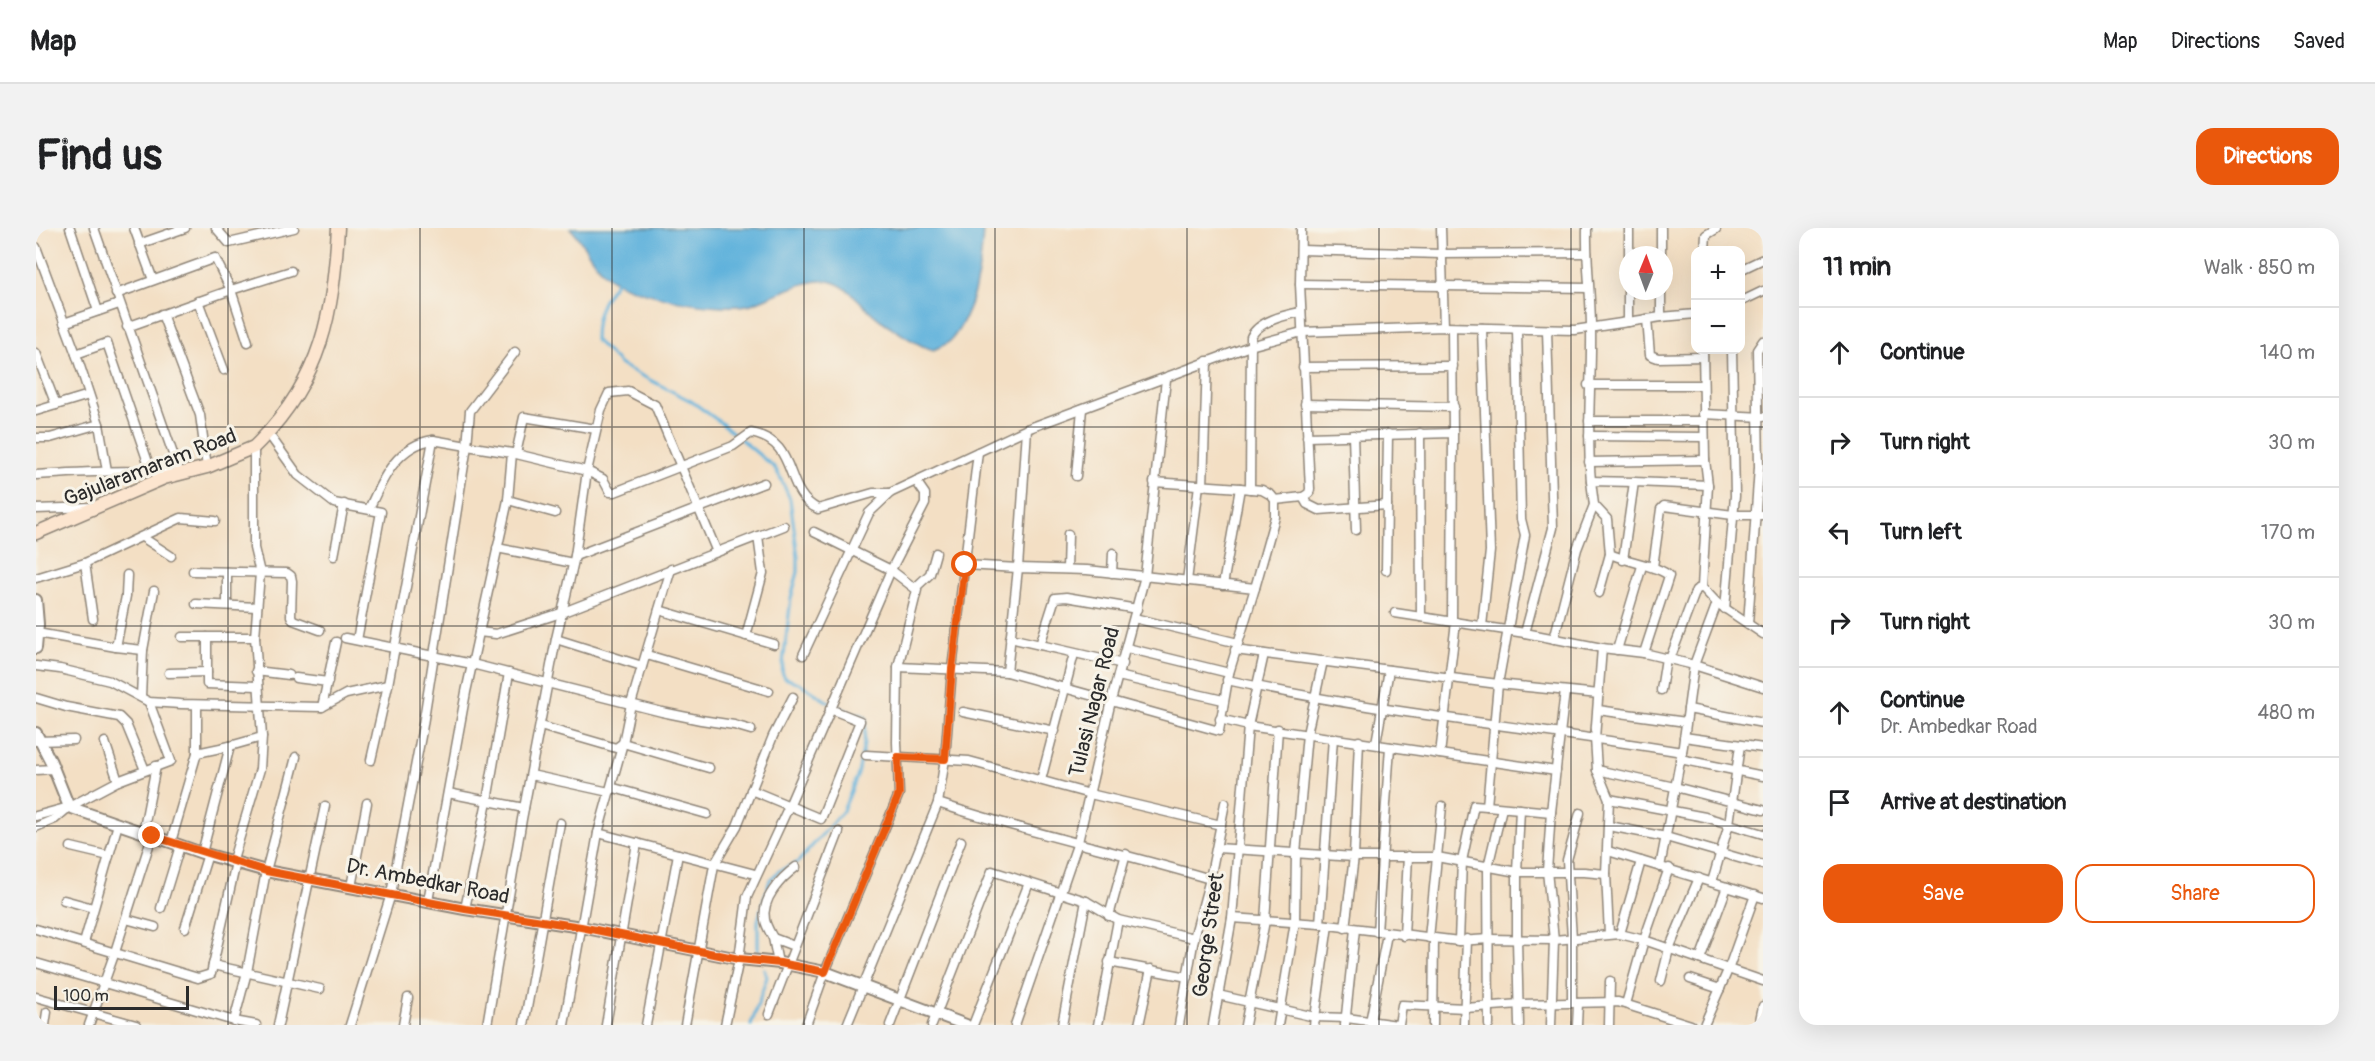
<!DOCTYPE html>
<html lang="en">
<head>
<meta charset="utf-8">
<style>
  body { margin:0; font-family:Pangolin,sans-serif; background:#f2f2f2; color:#202124 }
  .controls { position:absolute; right:18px; top:18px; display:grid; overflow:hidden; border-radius:12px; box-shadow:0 6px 24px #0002 }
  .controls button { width:54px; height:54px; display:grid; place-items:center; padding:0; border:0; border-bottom:2px solid #e0e0e0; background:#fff; color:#202124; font:30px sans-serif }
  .compass { position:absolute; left:1583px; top:18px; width:54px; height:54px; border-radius:50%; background:#fff; box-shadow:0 6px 24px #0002; rotate:1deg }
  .scale { position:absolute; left:18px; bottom:15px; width:135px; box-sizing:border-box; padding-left:6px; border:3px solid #2b2b2b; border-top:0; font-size:16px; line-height:21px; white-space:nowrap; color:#2b2b2b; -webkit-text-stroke:4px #f7f3e8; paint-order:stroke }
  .stop { position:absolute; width:18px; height:18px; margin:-14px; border:4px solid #ea580c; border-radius:50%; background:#fff }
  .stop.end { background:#ea580c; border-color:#fff; box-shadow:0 2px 6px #0008 }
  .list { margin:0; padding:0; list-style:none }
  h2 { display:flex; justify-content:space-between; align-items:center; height:78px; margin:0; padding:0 24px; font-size:26px }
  h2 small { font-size:20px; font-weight:400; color:#757577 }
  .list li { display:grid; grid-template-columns:39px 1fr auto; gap:18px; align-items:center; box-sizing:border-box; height:90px; padding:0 24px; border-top:2px solid #e0e0e0 }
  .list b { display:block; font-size:22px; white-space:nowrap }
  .list p { margin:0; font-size:20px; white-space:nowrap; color:#757577 }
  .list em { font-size:20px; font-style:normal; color:#757577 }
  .actions { display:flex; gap:12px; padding:18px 24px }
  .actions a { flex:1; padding:14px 0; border:2px solid #ea580c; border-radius:18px; text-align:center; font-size:21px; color:#ea580c }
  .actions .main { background:#ea580c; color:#fff }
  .icon { flex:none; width:33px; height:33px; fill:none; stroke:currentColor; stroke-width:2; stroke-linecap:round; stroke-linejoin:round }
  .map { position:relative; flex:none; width:1727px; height:797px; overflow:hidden; border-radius:18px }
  header { display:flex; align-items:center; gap:36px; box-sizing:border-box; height:84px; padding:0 30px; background:#fff; border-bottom:2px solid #e0e0e0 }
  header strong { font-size:28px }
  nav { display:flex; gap:33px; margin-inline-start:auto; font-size:21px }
  .intro { display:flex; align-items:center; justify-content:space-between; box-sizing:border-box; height:144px; padding:0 36px }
  h1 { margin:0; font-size:42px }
  .button { padding:15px 27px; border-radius:18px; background:#ea580c; color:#fff; font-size:21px; font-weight:700 }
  main { display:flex; gap:36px; padding:0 36px }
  aside { flex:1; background:#fff; border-radius:18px; box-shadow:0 6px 24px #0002 }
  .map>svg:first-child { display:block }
  .water { fill:#61b2dc; stroke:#466e84; stroke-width:1.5 }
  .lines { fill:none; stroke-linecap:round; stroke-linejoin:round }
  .stream { stroke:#61b2dc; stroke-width:3 }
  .minor-casing { stroke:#8f8578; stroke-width:11 }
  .tertiary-casing { stroke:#8f8578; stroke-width:14 }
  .secondary-casing { stroke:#8f8578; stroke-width:15 }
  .minor { stroke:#fff; stroke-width:8 }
  .tertiary { stroke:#fff; stroke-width:10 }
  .secondary { stroke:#fce5cf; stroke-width:12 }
  .route { stroke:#ea580c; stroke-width:8 }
  .grid { fill:none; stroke:#2b2b2b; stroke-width:1.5; stroke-opacity:0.55 }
  .labels { text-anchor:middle; stroke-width:6; stroke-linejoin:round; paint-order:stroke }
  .street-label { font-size:21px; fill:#2b2b2b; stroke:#f7f3e8 }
</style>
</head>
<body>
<header>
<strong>Map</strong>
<nav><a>Map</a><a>Directions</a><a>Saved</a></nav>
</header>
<div class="intro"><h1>Find us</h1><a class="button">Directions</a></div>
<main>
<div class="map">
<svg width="1727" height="797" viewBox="0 0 1727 797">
  <rect width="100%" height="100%" fill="#f7f3e8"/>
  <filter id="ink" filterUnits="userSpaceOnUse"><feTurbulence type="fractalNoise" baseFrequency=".0167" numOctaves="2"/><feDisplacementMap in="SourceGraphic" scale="12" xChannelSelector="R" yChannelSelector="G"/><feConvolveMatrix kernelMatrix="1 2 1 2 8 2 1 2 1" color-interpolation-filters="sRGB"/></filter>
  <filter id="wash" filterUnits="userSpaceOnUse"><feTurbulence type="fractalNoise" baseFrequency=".008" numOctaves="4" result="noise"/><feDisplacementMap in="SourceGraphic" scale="24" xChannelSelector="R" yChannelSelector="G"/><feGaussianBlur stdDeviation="1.35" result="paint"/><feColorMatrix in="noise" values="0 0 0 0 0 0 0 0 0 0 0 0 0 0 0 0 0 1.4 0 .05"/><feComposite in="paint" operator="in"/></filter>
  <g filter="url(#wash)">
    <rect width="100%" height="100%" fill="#f3dfc4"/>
    <!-- water -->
    <path class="water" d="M 534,0 L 947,0 C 946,34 938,87 914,113 C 910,117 903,119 897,122 C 878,116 863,104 846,93 C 828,82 815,57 792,53 C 772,50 737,68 718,75 C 691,86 591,67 570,47 C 555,34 548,14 534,0 Z"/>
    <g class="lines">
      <!-- stream -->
      <g class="stream">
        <path d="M 580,54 C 565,73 559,88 559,112 L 585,137 L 655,173 L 684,194 L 739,240 L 744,249 L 754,271 L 762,329 L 762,344 L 755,370 L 746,444 L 749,450 L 765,456 L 789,472 L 815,485 L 824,486 L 830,490 L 828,516 L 822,546 L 807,583 L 762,634 L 743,643 L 734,652 L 727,675"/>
        <path d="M 722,726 L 722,693 L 725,681"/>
        <path d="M 715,797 L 731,749 L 728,741"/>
      </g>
    </g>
  </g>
  <g filter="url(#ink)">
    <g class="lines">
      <defs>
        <g id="minor">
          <path d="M 34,0 L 62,83"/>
          <path d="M 98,0 L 117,52"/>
          <path d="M 180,0 L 193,15 L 258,0"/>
          <path d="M 1405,0 L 1408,99"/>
          <path d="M 1551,0 C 1550,34 1555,67 1555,101 C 1556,152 1550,202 1555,253"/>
          <path d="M 1625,0 L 1625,27"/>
          <path d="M 103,16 L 149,0"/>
          <path d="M 0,19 L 40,126 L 63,196 L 71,243"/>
          <path d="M 1265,22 L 1405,26 L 1551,25"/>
          <path d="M 1669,22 L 1670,7 L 1680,1"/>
          <path d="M 1593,27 L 1593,0"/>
          <path d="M 1704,42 L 1727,31"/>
          <path d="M 1264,56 L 1552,60"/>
          <path d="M 1625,63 L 1625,89"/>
          <path d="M 80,66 L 179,30 L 195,62 L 212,114"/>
          <path d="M 162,73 L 188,142"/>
          <path d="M 1704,74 L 1727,63"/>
          <path d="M 126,86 L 164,187 L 171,239"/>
          <path d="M 1611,91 L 1614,127 L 1622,130 L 1667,129"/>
          <path d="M 1592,94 L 1592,63"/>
          <path d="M 28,95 L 83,76"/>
          <path d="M 91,99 L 195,62 L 255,43"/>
          <path d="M 1416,100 L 1417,205"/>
          <path d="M 1446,100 L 1454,323 L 1446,398"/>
          <path d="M 479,124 L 434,183 L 431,218 L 476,225 L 551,243 L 565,182 L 573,165 L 592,163 L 619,177 L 681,324"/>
          <path d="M 0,125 L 20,177"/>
          <path d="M 40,126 L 71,115 L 115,243"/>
          <path d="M 1267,139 L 1417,138"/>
          <path d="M 1552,157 L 1666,157"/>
          <path d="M 1269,176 L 1418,179"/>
          <path d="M 0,183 L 53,167"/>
          <path d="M 1667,186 L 1727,189"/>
          <path d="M 1553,193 L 1668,193"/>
          <path d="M 232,205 L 262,247 L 298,275 L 345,284 L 321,412"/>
          <path d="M 1384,205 L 1385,389"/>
          <path d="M 1317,207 L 1320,302"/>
          <path d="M 1553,208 L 1668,209"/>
          <path d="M 1271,209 L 1417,205 L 1416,393"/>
          <path d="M 0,210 L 14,210 L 63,196"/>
          <path d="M 476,225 L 472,272 L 519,285"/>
          <path d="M 480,226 L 488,189 L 560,201"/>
          <path d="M 1553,234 L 1669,232"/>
          <path d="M 0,247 C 48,244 96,241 144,246 L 58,0"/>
          <path d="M 1040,248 L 1046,181"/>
          <path d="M 1118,254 L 1204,260 L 1226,262 L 1235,267 L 1239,272 L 1239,289 L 1219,360"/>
          <path d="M 1167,258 L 1171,133"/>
          <path d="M 1214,261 L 1215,109 C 1222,93 1249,87 1265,84"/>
          <path d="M 1267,269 L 1271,276 L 1283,282 L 1351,277"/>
          <path d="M 1239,272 L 1267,269 L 1273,265 L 1274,261 L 1264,56 L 1265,0"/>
          <path d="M 1558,277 L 1555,253 L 1598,254"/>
          <path d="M 0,281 L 56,279"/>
          <path d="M 333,281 C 346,252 361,217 397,212"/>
          <path d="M 106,309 L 135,328"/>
          <path d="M 461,320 L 537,335"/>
          <path d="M 298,328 L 308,276"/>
          <path d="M 539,328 L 728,255"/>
          <path d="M 1587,332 L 1598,254 L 1672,257"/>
          <path d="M 49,335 L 57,391"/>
          <path d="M 929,337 L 982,340 L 991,201"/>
          <path d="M 1617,339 L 1625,281 L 1628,278 L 1697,287 L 1727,287"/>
          <path d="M 1031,341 L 1032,306"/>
          <path d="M 1350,342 L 1352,206"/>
          <path d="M 157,343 L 251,345 L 255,348 L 256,353 L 255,388 L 257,392 L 284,402"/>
          <path d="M 191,344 L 191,377"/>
          <path d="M 1076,345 L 1077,325"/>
          <path d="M 0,350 L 49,335 L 145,290 L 179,293"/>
          <path d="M 1151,353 L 1163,257"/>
          <path d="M 1187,357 L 1204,260"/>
          <path d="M 1666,359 L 1681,375 L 1727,406"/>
          <path d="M 879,360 L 894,346 L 900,325"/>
          <path d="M 1563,365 L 1574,326"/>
          <path d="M 160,376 L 221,379"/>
          <path d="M 1689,381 L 1699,268 L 1696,122"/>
          <path d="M 623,382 L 738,416"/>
          <path d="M 1359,385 L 1489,405 L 1566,420 L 1608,425 L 1658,437 L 1727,459"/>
          <path d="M 1098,390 L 1202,415"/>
          <path d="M 1712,396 L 1723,239 L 1721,122 L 1727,113"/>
          <path d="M 443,404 L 460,406 L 525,385 L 748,298"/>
          <path d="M 1,405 L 80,419 L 107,422"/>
          <path d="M 1489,405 L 1517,300 L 1511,102"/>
          <path d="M 710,408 L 727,345 L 722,308"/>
          <path d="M 146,409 L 219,409"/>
          <path d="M 171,409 L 171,456 L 221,458"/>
          <path d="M 309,410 L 436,436 L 626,484 L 665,492 L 698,497 L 715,502"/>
          <path d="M 974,410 L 1087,436"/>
          <path d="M 520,411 L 606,438"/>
          <path d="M 1518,411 L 1541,321 L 1558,277 L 1571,291 L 1574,326 C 1589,333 1626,339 1633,348 L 1608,425"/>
          <path d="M 1004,417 L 1019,370 L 1030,369 L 1101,381"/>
          <path d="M 80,419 L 90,368 L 91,347"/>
          <path d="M 1566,420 L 1559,510 L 1561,542 L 1573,571 L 1570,646 L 1573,706"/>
          <path d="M 1199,422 L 1462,456 L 1563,466"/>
          <path d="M 1581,422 L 1606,338"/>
          <path d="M 611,427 L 733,463"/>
          <path d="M 767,427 L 833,285 L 854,265 L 991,201 L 1214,118 L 1266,104 L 1408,99 L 1539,102 L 1625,89 L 1660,86"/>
          <path d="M 1634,431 L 1660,362 L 1666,359 L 1672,257 L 1669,232 L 1667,122"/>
          <path d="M 0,438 L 24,441 L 74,453 L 113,474 L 145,476 L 286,479 L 310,466 L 352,457"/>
          <path d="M 862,439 L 971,444 L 1183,503 L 1193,445 L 1091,420"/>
          <path d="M 220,443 L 253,447"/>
          <path d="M 971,444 L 982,340 L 1051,342 L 1219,360 L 1193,445"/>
          <path d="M 133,445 L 171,444"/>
          <path d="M 1082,448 L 1187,472"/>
          <path d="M 260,450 L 292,454"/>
          <path d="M 1191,452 C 1341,485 1495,499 1646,524"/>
          <path d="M 1625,462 L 1630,430"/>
          <path d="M 105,469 L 107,422 L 118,363"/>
          <path d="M 0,470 L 30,479 L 83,489 L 90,496 L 109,542"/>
          <path d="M 286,479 L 300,414"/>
          <path d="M 1652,481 L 1727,495"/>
          <path d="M 1562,482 L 1650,494"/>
          <path d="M 927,484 L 1019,503"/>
          <path d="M 1184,491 L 1212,498 L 1520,543"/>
          <path d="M 504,498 L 580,520 L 587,515 L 673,540"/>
          <path d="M 1648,509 L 1727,520"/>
          <path d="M 0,513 L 38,512"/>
          <path d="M 69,514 L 82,553"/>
          <path d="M 1340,515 L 1353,442"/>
          <path d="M 161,525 L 194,518 L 226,509"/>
          <path d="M 1404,526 L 1420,394"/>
          <path d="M 830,527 L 933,533 L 1054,566 L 1185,597"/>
          <path d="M 1644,531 L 1727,548"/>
          <path d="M 0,542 L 17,541"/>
          <path d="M 1561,542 L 1643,560 L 1727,582"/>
          <path d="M 495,547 L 573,564 L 578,560 L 671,586"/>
          <path d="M 1005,552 L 1038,426"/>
          <path d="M 715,562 L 785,591 L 824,493 L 794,481"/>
          <path d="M 412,565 L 488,580"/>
          <path d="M 1573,571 L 1669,589 L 1727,606"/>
          <path d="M 902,575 C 991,605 1084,624 1174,651"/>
          <path d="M 1451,578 L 1515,584"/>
          <path d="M 0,588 L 33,579"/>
          <path d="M 1573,598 L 1630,609 L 1727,637"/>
          <path d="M 0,599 L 19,591 L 33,579 L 82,553 L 135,533 L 113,474"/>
          <path d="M 107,605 L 120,538"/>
          <path d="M 562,605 L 719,646"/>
          <path d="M 135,614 L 161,525 L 161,477"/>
          <path d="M 35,619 L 73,628"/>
          <path d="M 1181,620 L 1318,629 L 1401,629 L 1481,644 L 1548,644 L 1570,646"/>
          <path d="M 1572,623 L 1727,670"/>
          <path d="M 166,625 L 194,518"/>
          <path d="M 197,632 L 224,541 L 226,509 L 219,409 L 224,345 L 218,320 L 218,219"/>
          <path d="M 1624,639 L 1647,518 L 1658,437 L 1681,375"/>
          <path d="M 1676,654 L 1693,596 L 1704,517"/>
          <path d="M 315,659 L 331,575"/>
          <path d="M 28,672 L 57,680"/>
          <path d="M 392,673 L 430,464 L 472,272"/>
          <path d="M 125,680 L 144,618"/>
          <path d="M 429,681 L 451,573 L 473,445"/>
          <path d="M 1073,688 L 1090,626"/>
          <path d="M 1196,690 L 1284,696 L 1423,713 L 1453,711 L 1518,712 L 1584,706 L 1608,712 L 1727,753"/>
          <path d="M 90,691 L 119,699"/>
          <path d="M 1284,696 L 1297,510"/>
          <path d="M 149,700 L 172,626"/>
          <path d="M 1309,700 L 1318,629 L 1323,513"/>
          <path d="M 0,701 L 162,750 L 175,746 L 200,634"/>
          <path d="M 1341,704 L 1354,519"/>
          <path d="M 1584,706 L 1605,633"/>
          <path d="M 1368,708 L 1372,628"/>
          <path d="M 737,710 C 734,704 730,698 729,692 C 725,671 745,650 760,639"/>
          <path d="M 1393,710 L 1406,578"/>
          <path d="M 1423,713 L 1426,633 L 1438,577 L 1451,578 L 1462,456 L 1489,307 L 1485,291 L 1481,101"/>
          <path d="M 48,715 L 82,596"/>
          <path d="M 1664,731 L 1691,659"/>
          <path d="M 1073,734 L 1152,749"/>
          <path d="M 0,735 L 198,793 L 211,744 L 230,643 L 260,529"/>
          <path d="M 742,735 L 737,710 L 758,718"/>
          <path d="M 177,737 L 284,761"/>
          <path d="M 1654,751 L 1684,761"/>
          <path d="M 1625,753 L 1633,721 L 1663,650"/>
          <path d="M 1182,767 L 1279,789 L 1311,790 L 1361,797"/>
          <path d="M 0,769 L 100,797"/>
          <path d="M 1536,775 L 1536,710 L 1531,632 L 1544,585"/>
          <path d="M 1590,776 L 1608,712 L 1633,640"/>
          <path d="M 733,786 L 803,604"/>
          <path d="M 198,793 L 220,797"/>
          <path d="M 1334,794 L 1351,706"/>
          <path d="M 9,797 L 11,784"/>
          <path d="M 53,797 L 79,724 L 116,608"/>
          <path d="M 242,797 L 289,578"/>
          <path d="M 314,797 L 355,666 L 386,503 L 431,218 L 397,212 L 352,457 L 335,532"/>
          <path d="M 367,797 L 372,770"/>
          <path d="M 451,797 L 486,591 L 520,411 L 539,328 L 551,243 L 567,251 L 574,264 L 579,264 L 697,218 L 715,205 C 764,214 746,264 782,281 L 837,265 L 854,265"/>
          <path d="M 488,797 L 524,595"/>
          <path d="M 528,797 L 562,605 L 587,515 L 595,476 L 635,341"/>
          <path d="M 570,797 L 601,615"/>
          <path d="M 610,797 L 642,626"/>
          <path d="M 649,797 L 678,637 L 701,598 L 737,508 L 757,469"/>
          <path d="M 689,797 L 703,731 L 711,669 L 753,578 L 855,342 L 778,304"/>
          <path d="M 770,797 L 789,744 L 863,566 L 861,514 L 862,439 L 881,362 L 855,342 L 889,276 L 889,266 L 880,253"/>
          <path d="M 811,797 L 902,575 L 909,531 L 916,441 L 942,224"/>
          <path d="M 854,797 L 925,613"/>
          <path d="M 896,797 L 956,643 L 1050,673 L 1082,692"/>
          <path d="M 937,797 L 993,655"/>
          <path d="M 979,797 L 1042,614 L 1075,473 L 1109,348 L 1130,151"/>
          <path d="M 1026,797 L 1050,673"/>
          <path d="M 1062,797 L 1082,692 L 1158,710"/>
          <path d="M 1103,797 L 1115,741"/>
          <path d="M 1143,797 L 1158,710 L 1174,651 L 1189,575"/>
          <path d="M 1177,797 L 1196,690 L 1212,498 L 1228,426"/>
          <path d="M 1209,797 L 1229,693 L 1242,501"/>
          <path d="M 1242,797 L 1259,694 L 1260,625 L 1271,506 L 1287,433"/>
          <path d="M 1278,797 L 1292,697"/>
          <path d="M 1309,797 L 1319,701"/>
          <path d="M 1363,797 L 1366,777 L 1429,780 L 1484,776 L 1582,774 L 1655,797"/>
          <path d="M 1397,797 L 1398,711"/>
          <path d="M 1428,797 L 1431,711"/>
          <path d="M 1453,797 L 1452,639 L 1466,580"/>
          <path d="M 1483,797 L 1481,711 L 1481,644 L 1484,581"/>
          <path d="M 1515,797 L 1518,712 L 1511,643 L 1515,584 L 1529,463"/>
          <path d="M 1541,797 L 1542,775"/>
          <path d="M 1573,797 L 1574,753"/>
          <path d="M 1668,797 L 1692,742 L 1719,667"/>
          <path d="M 1723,797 L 1727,778"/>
        </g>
        <g id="tertiary">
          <path d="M 0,372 L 2,396 L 0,420"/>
          <path d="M 0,505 L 15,534 L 33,579 L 166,625 L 230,643 L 429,681 L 545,699 L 703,731 L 744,735 L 789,744 L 930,797"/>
        </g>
        <path id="secondary" d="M 0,305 L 128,250 L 171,239 L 218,219 L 224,213 C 286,149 297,86 302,0"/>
      </defs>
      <!-- minor casing -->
      <use href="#minor" class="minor-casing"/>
      <!-- tertiary casing -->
      <use href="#tertiary" class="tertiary-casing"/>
      <!-- secondary casing -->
      <use href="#secondary" class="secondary-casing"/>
      <!-- minor -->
      <use href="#minor" class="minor"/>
      <!-- tertiary -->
      <use href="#tertiary" class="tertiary"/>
      <!-- secondary -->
      <use href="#secondary" class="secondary"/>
    </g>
  </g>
  <g class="lines" filter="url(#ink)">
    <!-- route -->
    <path class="route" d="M 116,608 L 230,643 L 429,681 L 545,699 L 703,731 L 744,735 L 789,744 L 863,566 L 862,529 L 909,531 L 916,441 L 929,337"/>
  </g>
  <!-- grid -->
  <path class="grid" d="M 192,0 L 192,797M 384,0 L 384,797M 576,0 L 576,797M 768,0 L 768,797M 959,0 L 959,797M 1151,0 L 1151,797M 1343,0 L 1343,797M 1535,0 L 1535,797M 0,199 L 1727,199M 0,398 L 1727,398M 0,598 L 1727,598"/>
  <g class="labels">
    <!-- street labels -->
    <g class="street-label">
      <text transform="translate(114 239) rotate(-21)" y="7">Gajularamaram Road</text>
      <text transform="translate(1058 474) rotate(-76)" y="7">Tulasi Nagar Road</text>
      <text transform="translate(392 653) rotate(11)" y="7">Dr. Ambedkar Road</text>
      <text transform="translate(1172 707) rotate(-82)" y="7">George Street</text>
    </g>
  </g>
</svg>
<div class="controls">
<button>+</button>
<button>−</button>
</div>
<svg class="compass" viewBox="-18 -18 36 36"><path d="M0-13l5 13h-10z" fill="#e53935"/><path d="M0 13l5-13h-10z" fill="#757577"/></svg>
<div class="scale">100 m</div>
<div class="stop" style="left:929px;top:337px"></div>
<div class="stop end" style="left:116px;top:608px"></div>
</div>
<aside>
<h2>11 min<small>Walk · 850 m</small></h2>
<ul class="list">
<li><svg class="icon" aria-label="ahead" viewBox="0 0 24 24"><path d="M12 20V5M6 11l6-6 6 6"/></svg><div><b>Continue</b></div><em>140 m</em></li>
<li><svg class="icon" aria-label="right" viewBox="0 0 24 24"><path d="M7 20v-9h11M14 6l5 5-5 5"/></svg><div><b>Turn right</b></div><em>30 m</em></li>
<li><svg class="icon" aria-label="left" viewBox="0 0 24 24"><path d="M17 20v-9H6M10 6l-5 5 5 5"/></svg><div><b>Turn left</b></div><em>170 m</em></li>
<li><svg class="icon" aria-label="right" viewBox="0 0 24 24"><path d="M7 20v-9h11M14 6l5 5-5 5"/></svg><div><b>Turn right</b></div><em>30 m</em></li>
<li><svg class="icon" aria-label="ahead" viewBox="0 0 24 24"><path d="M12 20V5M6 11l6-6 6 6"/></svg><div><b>Continue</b><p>Dr. Ambedkar Road</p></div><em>480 m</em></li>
<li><svg class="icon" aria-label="arrive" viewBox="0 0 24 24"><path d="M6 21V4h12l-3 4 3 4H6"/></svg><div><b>Arrive at destination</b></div></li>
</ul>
<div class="actions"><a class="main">Save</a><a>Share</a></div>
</aside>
</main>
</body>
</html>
